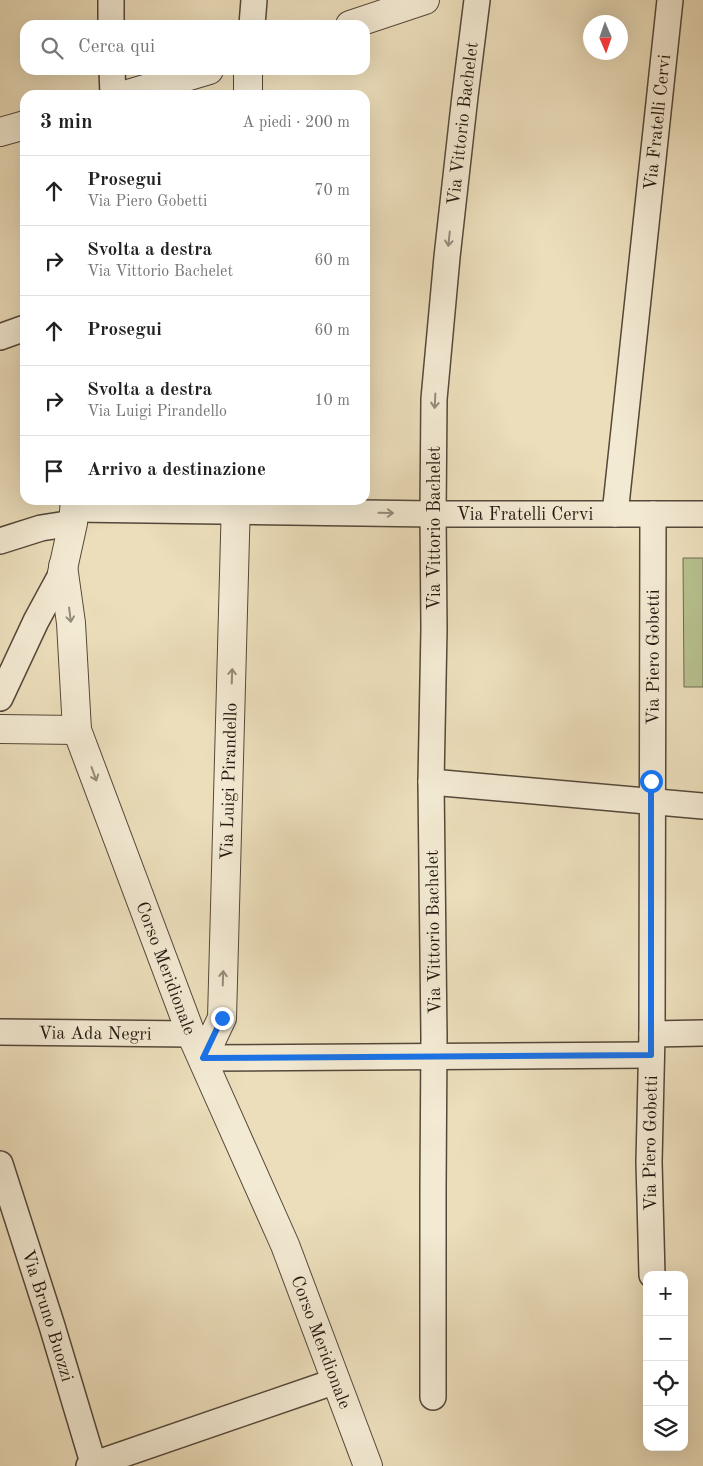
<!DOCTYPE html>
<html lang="it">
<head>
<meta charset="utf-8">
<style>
  body { margin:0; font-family:"Old Standard TT",serif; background:#f2f2f2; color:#222 }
  .controls { position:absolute; right:15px; bottom:15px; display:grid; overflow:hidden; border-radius:10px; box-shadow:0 5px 20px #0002 }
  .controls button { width:45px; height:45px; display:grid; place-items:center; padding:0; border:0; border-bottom:1px solid #e0e0e0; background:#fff; color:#222; font:25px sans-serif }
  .compass { position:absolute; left:583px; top:15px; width:45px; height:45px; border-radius:50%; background:#fff; box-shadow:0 5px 20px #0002; rotate:178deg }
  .stop { position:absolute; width:15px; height:15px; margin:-11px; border:4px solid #1a73e8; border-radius:50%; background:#fff }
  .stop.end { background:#1a73e8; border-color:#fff; box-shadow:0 1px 5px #0008 }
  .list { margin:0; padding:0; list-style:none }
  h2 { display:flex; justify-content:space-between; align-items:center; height:65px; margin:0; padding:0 20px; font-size:21px }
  h2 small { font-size:16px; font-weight:400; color:#767676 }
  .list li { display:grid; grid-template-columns:32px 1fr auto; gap:15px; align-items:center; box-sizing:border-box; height:70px; padding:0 20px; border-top:1px solid #e0e0e0 }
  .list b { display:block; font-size:19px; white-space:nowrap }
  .list p { margin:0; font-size:16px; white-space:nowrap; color:#767676 }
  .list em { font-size:16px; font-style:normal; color:#767676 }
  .icon { flex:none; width:28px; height:28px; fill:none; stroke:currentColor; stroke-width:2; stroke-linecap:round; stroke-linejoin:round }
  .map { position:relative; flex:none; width:703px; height:1466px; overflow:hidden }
  .search { position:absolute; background:#fff; box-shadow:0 5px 20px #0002; left:20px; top:20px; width:350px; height:55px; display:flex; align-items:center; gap:12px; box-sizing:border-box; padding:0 18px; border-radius:15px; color:#767676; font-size:19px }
  .panel { position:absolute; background:#fff; box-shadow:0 5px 20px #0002; left:20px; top:90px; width:350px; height:415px; border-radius:15px }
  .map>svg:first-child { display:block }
  .green { fill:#b8c190; stroke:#6e6c50 }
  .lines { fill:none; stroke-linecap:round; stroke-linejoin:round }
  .minor-casing { stroke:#55483a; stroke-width:28 }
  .tertiary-casing { stroke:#55483a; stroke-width:30 }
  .minor { stroke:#f3ead3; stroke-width:25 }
  .tertiary { stroke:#f3ead3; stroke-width:28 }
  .oneway { stroke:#958b7b }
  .route { stroke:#1a73e8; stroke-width:6 }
  .labels { text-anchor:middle; stroke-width:4; stroke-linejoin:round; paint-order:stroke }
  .street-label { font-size:18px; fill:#23160f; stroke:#f3ead3 }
</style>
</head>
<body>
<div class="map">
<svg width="703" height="1466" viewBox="0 0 703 1466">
  <rect width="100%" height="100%" fill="#ecdebb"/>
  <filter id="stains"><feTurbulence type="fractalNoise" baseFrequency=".004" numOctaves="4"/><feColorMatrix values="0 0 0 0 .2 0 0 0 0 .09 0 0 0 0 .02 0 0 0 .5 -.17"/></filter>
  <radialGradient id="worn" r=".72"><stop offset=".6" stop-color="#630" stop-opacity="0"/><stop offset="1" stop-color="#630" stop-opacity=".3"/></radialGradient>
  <!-- green -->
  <path class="green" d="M 683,558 L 703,558 L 703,687 L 684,687 Z"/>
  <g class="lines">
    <defs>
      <g id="minor">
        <path d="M 111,0 L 111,25"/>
        <path d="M 252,25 L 254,0"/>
        <path d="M 112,70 L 113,95"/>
        <path d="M 0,337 L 25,328"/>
        <path id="s1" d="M 75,509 L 433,514 L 703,514"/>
        <path id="s2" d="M 615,514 L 670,0"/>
        <path d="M 0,541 L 41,528 L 73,523"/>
        <path d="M 0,698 L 36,621 L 62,573"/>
        <path d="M 431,782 L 703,806"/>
        <path id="s3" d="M 0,1032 L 191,1034"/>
        <path d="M 652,1034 L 703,1033"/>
        <path d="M 203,1058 L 651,1055"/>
        <path id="s4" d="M 0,1164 L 52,1326 L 94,1466"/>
        <path id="s5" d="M 652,1275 L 649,1162 L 652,1034 L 653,514"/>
        <path id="s6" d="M 433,1397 L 433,1188 L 434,1037 L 431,782 L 434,629 L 433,514 L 434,399 L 447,257 L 465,96 L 477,0"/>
        <path d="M 89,1466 L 336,1381"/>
      </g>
      <g id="tertiary">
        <path d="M 350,25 L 425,0"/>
        <path d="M 125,95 L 209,70"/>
        <path d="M 248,95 L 248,70"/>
        <path d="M 0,132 L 25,125"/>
        <path id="s7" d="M 63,566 L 71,623 L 77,730 L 191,1034 L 285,1245 L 368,1466"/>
        <path d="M 62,573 L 73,523 L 75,500"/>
        <path d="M 0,729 L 77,730"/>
        <path id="s8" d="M 203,1058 L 222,1018 L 236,500"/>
      </g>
    </defs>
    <!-- minor casing -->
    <use href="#minor" class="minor-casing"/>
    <!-- tertiary casing -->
    <use href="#tertiary" class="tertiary-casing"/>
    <!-- minor -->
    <use href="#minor" class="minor"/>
    <!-- tertiary -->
    <use href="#tertiary" class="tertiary"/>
  </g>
  <!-- one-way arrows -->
  <defs><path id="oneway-shaft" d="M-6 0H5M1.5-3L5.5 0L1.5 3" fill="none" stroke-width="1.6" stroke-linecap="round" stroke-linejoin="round" transform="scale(1.25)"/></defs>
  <g class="oneway">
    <use href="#oneway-shaft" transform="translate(449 239) rotate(96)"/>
    <use href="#oneway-shaft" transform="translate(435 401) rotate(93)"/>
    <use href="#oneway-shaft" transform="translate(386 513) rotate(1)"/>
    <use href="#oneway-shaft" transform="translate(70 615) rotate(83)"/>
    <use href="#oneway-shaft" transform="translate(232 676) rotate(-88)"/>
    <use href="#oneway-shaft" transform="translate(94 774) rotate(70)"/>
    <use href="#oneway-shaft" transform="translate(223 978) rotate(-88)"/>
  </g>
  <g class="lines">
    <!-- route -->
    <path class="route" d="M 222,1018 L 203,1058 L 651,1055 L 651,781"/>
  </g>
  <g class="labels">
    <!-- street labels -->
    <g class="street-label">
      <text dy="6" stroke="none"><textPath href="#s2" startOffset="394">Via Fratelli Cervi</textPath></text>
      <text dy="6" stroke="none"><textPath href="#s6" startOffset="1275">Via Vittorio Bachelet</textPath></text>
      <text dy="6" stroke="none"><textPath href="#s1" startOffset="450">Via Fratelli Cervi</textPath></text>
      <text transform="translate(434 528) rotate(-90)" y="6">Via Vittorio Bachelet</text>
      <text dy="6" stroke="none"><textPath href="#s5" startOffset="618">Via Piero Gobetti</textPath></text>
      <text dy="6" stroke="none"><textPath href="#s8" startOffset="281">Via Luigi Pirandello</textPath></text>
      <text transform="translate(433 932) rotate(-91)" y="6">Via Vittorio Bachelet</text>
      <text dy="6" stroke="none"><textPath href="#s7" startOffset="419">Corso Meridionale</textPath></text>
      <text dy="6" stroke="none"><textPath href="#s3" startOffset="95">Via Ada Negri</textPath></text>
      <text dy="6" stroke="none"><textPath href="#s5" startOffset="132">Via Piero Gobetti</textPath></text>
      <text dy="6" stroke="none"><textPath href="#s4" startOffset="159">Via Bruno Buozzi</textPath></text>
      <text dy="6" stroke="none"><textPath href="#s7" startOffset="824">Corso Meridionale</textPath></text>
    </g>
  </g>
  <rect width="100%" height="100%" filter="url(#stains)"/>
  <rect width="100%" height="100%" fill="url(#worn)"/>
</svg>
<div class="controls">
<button>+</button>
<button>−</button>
<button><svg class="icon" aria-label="locate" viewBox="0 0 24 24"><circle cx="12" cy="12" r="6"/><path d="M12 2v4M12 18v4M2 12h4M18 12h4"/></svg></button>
<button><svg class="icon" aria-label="layers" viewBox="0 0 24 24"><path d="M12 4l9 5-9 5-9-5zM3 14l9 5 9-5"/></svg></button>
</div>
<svg class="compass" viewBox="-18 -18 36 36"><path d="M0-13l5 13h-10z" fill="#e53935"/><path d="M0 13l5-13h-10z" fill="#767676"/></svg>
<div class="stop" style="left:651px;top:781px"></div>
<div class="stop end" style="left:222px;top:1018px"></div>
<div class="search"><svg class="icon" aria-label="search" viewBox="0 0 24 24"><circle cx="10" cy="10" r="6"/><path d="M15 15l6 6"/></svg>Cerca qui</div>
<section class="panel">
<h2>3 min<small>A piedi · 200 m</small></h2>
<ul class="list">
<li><svg class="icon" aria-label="ahead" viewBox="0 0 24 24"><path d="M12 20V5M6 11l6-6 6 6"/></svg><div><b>Prosegui</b><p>Via Piero Gobetti</p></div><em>70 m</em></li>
<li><svg class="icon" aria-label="right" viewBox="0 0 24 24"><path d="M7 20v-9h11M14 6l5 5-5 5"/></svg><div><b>Svolta a destra</b><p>Via Vittorio Bachelet</p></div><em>60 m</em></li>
<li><svg class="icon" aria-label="ahead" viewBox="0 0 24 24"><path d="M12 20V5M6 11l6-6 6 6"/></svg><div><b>Prosegui</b></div><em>60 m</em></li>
<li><svg class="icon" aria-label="right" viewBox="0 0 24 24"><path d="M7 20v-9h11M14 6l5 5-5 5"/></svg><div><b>Svolta a destra</b><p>Via Luigi Pirandello</p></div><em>10 m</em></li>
<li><svg class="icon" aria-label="arrive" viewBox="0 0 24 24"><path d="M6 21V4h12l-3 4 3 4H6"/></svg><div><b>Arrivo a destinazione</b></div></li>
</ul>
</section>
</div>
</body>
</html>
